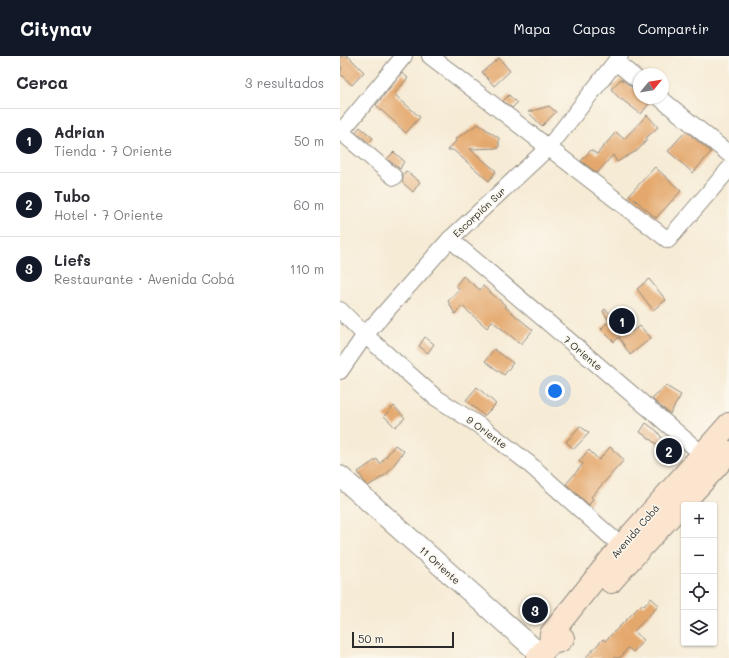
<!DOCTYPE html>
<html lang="es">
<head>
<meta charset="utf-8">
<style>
  body { margin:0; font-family:Mali,sans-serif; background:#f7f7f7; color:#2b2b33 }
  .controls { position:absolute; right:12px; bottom:12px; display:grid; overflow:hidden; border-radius:4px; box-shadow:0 1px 3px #0004 }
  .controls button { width:36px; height:36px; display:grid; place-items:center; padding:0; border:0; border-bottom:1px solid #e1e1e2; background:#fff; color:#2b2b33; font:20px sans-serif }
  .compass { position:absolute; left:293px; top:12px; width:36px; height:36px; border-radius:50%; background:#fff; box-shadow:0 1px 3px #0004; rotate:60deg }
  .scale { position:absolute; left:12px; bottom:10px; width:102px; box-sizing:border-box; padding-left:4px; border:2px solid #2b2b2b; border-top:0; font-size:11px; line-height:14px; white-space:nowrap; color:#2b2b2b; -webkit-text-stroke:3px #fbf7ec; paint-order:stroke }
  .you { position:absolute; left:215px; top:335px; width:14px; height:14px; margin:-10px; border:3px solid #fff; border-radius:50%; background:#1a73e8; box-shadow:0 0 0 6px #1a73e833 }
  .badge { display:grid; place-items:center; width:26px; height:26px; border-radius:50%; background:#111827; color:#fff; font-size:13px; font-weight:700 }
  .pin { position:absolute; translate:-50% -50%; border:2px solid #fff; box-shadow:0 1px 4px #0006 }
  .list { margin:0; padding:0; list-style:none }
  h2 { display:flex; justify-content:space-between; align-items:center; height:52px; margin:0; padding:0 16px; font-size:17px }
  h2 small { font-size:13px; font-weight:400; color:#7c7c81 }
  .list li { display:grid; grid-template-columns:26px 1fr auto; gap:12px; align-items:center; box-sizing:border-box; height:64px; padding:0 16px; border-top:1px solid #e1e1e2 }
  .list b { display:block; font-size:15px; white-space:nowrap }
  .list p { margin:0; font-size:13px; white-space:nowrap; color:#7c7c81 }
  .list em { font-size:13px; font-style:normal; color:#7c7c81 }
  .icon { flex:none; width:22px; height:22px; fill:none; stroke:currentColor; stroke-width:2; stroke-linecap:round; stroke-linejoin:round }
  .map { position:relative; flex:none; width:389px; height:602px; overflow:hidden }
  header { display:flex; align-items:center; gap:24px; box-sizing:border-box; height:56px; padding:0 20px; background:#111827; color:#fff }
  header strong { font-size:19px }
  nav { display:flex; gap:22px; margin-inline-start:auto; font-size:14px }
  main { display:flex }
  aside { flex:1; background:#fff }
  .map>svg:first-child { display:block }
  .building { fill:#e4a86d }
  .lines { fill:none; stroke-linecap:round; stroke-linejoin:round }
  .minor-casing { stroke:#908b80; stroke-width:18 }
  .tertiary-casing { stroke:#908b80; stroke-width:22 }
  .secondary-casing { stroke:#908b80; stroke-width:24 }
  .minor { stroke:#fff; stroke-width:16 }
  .tertiary { stroke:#fff; stroke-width:20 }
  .secondary { stroke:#fbe5cf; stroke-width:22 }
  .labels { text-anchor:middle; stroke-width:3; stroke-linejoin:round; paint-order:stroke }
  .street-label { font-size:10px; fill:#2b2b2b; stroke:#fbf7ec }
</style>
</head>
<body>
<header>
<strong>Citynav</strong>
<nav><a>Mapa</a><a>Capas</a><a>Compartir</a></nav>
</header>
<main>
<aside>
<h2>Cerca<small>3 resultados</small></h2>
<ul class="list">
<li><span class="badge">1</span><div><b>Adrian</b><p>Tienda · 7 Oriente</p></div><em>50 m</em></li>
<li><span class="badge">2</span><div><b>Tubo</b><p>Hotel · 7 Oriente</p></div><em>60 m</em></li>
<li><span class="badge">3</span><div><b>Liefs</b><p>Restaurante · Avenida Cobá</p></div><em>110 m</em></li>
</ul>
</aside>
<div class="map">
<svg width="389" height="602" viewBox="0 0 389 602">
  <rect width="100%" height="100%" fill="#fbf7ec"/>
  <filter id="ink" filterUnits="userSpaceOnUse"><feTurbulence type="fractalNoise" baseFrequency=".025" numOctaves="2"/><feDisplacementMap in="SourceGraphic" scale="8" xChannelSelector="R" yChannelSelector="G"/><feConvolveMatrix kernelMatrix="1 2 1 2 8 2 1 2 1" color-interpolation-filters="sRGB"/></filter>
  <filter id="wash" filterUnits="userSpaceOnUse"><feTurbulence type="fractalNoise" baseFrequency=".012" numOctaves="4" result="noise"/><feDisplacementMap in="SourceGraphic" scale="16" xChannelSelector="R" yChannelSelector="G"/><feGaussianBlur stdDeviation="0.9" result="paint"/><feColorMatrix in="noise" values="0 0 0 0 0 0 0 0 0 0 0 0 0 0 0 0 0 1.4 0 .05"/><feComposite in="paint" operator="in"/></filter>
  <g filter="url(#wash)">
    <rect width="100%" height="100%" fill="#f6ebd5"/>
    <g id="blocks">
      <!-- building -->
      <g class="building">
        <path d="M 0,0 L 8,0 L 24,16 L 12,29 L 0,18 L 2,11 L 0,9 Z"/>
        <path d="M 159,2 L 170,15 L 154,30 L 142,16 Z"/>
        <path d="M 62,17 L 68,22 L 54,38 L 80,61 L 66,77 L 36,49 Z"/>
        <path d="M 281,23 L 293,32 L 299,34 L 299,42 L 311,42 L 311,45 L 301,58 L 281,43 L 281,44 L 271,33 Z"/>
        <path d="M 169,39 L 177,47 L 172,52 L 163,45 Z"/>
        <path d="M 209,50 L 216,56 L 202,70 L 188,56 Z"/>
        <path d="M 307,59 L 318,71 L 306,82 L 307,84 L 298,94 L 277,106 L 273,99 L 257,117 L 241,105 L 251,94 L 257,98 L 276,76 L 284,83 Z"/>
        <path d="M 138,68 L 159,82 L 159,92 L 130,93 L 156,115 L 149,125 L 113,94 L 108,94 L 116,85 L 115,83 Z"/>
        <path d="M 20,71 L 33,82 L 29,87 L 16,76 Z"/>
        <path d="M 346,75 L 371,96 L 353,117 L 328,95 Z"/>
        <path d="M 54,96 L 64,105 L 60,113 L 47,103 Z"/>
        <path d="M 315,111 L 341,135 L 316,162 L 289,139 Z"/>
        <path d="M 66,115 L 80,126 L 73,136 L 62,126 L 63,123 L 63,119 Z"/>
        <path d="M 123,220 L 140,234 L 143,230 L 166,250 L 165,251 L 193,274 L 181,288 L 152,265 L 147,272 L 122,250 L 115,258 L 108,245 L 119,233 L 116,229 Z"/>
        <path d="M 309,223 L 326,244 L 313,254 L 297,233 Z"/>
        <path d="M 265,253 L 291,276 L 300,270 L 311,282 L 290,299 L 279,281 L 274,286 L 261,273 L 269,265 L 263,255 Z"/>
        <path d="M 85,281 L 94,288 L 88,297 L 79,290 Z"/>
        <path d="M 154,293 L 173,307 L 164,319 L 145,305 Z"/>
        <path d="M 326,330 L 341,339 L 330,358 L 312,343 Z"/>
        <path d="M 137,331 L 156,348 L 144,360 L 126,344 Z"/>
        <path d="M 54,350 L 65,362 L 55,371 L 44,360 Z"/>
        <path d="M 306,367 L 317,375 L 333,398 L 332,399 L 300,376 Z"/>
        <path d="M 240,370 L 249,377 L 234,393 L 226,386 Z"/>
        <path d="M 55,389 L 64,395 L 47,418 L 28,430 L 25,427 L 18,416 L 37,403 L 40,408 Z"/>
        <path d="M 270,391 L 284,404 L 251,441 L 253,443 L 249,449 L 226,428 L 243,408 L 239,405 L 249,394 L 259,404 Z"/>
        <path d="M 311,542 L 319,549 L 294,575 L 304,584 L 293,596 L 288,592 L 280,602 L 245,602 L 263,583 L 265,585 L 302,548 L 304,550 Z"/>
      </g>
    </g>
  </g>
  <g filter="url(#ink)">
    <use href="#blocks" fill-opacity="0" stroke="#908b80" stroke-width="1"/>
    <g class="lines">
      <defs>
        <g id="minor">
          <path d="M 90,0 L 328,184 L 389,113"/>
          <path d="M 276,6 L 299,25"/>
          <path d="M 320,42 L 389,98"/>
          <path d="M 0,75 L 54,121"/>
          <path d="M 0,77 L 64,0"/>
          <path d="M 110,183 L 354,391 L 370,406"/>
          <path d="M 0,254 L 25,279 L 95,341 L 143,372 L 187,406 L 271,481 L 290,495"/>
          <path d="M 0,315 L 25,279 L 110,183 L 209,91 L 280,0"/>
        </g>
        <path id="tertiary" d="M 0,420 L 200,598"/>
        <g id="secondary">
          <path d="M 271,526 C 309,481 351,441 389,396"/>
          <path d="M 210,588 L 211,578 L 282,489 L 389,368"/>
          <path d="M 197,602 L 210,588 L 220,585 L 223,582"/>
        </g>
      </defs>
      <!-- minor casing -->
      <use href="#minor" class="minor-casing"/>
      <!-- tertiary casing -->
      <use href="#tertiary" class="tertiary-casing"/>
      <!-- secondary casing -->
      <use href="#secondary" class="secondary-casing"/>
      <!-- minor -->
      <use href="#minor" class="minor"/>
      <!-- tertiary -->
      <use href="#tertiary" class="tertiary"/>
      <!-- secondary -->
      <use href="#secondary" class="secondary"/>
    </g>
  </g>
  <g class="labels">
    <!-- street labels -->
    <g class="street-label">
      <text transform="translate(139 156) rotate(-43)" y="4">Escorpión Sur</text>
      <text transform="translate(243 297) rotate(40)" y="4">7 Oriente</text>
      <text transform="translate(147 376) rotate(36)" y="4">9 Oriente</text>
      <text transform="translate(295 475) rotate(-49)" y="4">Avenida Cobá</text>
      <text transform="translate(100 509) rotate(42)" y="4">11 Oriente</text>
    </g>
  </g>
</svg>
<div class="controls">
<button>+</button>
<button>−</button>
<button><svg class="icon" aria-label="locate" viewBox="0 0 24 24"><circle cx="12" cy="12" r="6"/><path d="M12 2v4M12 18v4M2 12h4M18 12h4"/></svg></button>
<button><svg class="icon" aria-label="layers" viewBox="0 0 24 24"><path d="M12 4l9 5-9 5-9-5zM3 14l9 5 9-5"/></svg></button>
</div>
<svg class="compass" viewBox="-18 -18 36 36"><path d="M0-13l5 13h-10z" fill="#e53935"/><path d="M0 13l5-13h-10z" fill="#7c7c81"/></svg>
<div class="scale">50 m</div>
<div class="you"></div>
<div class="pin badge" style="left:282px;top:265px">1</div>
<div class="pin badge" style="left:329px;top:395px">2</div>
<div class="pin badge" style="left:195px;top:554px">3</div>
</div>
</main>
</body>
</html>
